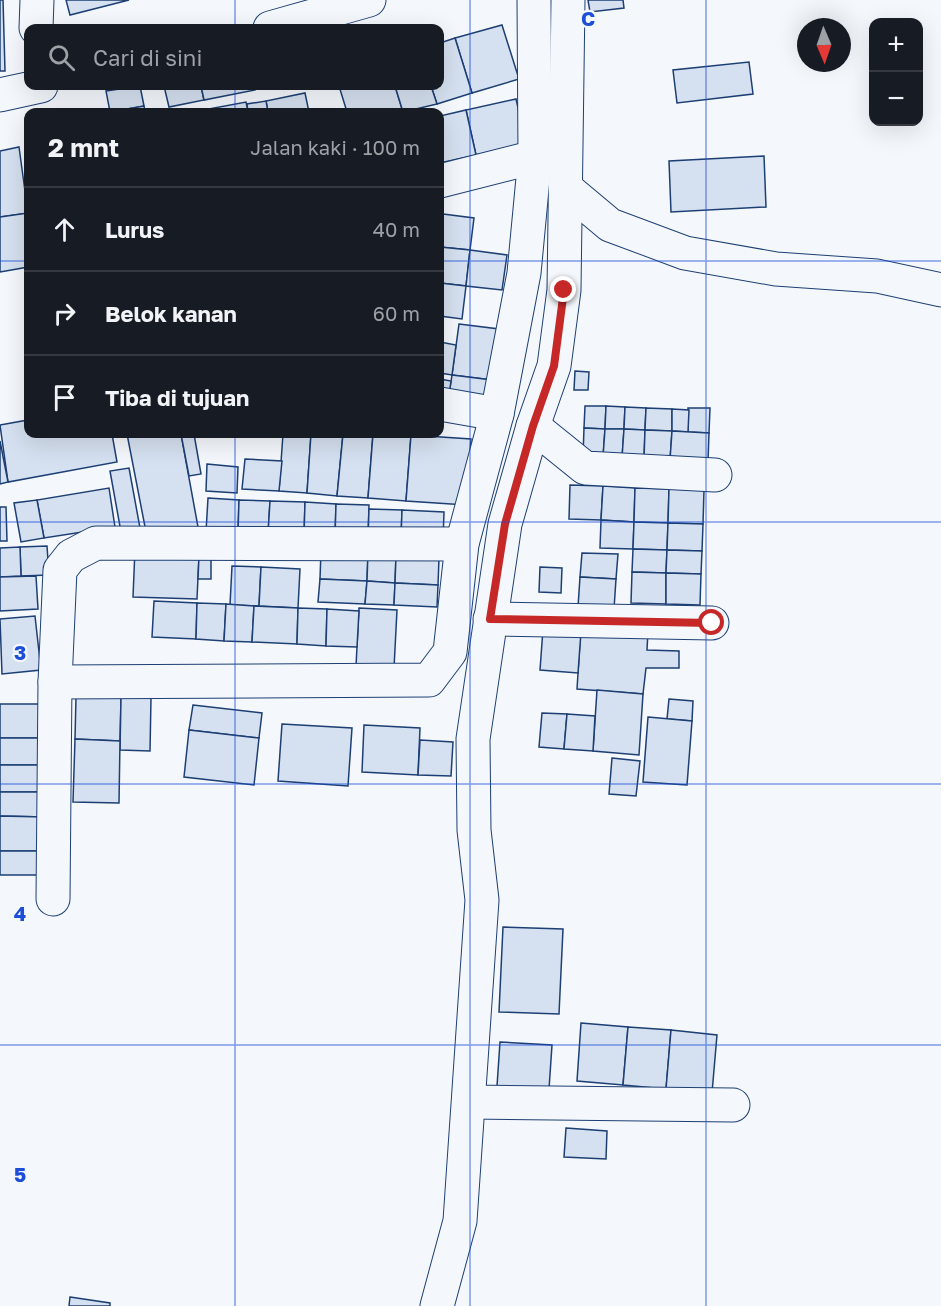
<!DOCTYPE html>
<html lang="id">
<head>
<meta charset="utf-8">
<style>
  body { margin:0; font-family:"Golos Text",sans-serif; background:#20242c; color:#f1f3f6 }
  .controls { position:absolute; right:18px; top:18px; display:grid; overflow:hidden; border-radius:12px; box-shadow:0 6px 24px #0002 }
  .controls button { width:54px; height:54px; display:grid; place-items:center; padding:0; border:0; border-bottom:2px solid #363941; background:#171b24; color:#f1f3f6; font:30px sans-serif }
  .compass { position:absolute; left:797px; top:18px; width:54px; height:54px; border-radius:50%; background:#171b24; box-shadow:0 6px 24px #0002; rotate:178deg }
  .stop { position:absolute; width:18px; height:18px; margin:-14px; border:4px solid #c62828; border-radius:50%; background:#fff }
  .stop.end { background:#c62828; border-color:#fff; box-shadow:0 2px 6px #0008 }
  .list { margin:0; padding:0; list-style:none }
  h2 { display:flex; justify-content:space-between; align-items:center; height:78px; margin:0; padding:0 24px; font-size:26px }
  h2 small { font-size:20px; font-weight:400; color:#9ea1a6 }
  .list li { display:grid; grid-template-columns:39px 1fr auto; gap:18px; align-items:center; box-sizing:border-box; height:84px; padding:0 24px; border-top:2px solid #363941 }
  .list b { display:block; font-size:22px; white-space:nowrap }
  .list em { font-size:20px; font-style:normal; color:#9ea1a6 }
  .icon { flex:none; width:33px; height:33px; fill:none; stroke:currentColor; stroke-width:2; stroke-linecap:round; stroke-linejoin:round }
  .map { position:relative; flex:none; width:941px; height:1306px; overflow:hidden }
  .search { position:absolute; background:#171b24; box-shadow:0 6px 24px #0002; left:24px; top:24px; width:420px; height:66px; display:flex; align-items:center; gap:15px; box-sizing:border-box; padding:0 21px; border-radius:12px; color:#9ea1a6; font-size:22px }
  .panel { position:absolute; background:#171b24; box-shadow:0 6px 24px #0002; left:24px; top:108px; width:420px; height:330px; border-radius:12px }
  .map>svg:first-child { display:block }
  .building { fill:#d5e0f0; stroke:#1d3f73; stroke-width:1.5 }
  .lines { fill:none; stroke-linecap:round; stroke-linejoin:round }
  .minor-casing { stroke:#1d3f73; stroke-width:35 }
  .minor { stroke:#f4f7fb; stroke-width:33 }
  .route { stroke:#c62828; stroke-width:8 }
  .grid { fill:none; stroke:#1d4ed8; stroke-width:1.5; stroke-opacity:0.55 }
  .grid-label { font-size:20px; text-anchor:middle; font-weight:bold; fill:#1d4ed8; stroke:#f4f7fb; stroke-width:4.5; stroke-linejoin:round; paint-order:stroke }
</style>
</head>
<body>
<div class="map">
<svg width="941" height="1306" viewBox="0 0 941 1306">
  <rect width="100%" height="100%" fill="#f4f7fb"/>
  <!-- building -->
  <g class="building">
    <path d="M 0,0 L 3,0 L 5,71 L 0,71 Z"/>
    <path d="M 66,0 L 129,0 L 70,15 Z"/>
    <path d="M 588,0 L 623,0 L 624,8 L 590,12 Z"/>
    <path d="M 502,25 L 519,79 L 472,93 L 455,38 Z"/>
    <path d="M 455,38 L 472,93 L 437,104 L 431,86 L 440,86 L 440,43 Z"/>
    <path d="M 749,62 L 753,94 L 677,103 L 673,70 Z"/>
    <path d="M 140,86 L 144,106 L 110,112 L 106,91 Z"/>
    <path d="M 164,86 L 201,86 L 204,100 L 169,107 Z"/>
    <path d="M 201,86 L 254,86 L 255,90 L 204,100 Z"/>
    <path d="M 339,86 L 395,86 L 403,112 L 347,112 Z"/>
    <path d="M 395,86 L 431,86 L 437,104 L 403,112 Z"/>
    <path d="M 305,93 L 309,112 L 268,112 L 266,101 Z"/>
    <path d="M 516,99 L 526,143 L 476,155 L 466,110 Z"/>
    <path d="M 266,101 L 268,112 L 248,112 L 247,104 Z"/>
    <path d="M 246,102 L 248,112 L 199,112 L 198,111 Z"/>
    <path d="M 144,106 L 145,112 L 104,112 L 110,112 Z"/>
    <path d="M 466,110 L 476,155 L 440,163 L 440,116 Z"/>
    <path d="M 19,147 L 28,213 L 0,217 L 0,151 Z"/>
    <path d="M 764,156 L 766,207 L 671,212 L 669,161 Z"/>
    <path d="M 28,213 L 28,267 L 0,272 L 0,217 Z"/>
    <path d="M 443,214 L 474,218 L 470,250 L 440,247 Z"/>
    <path d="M 440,247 L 470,250 L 466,286 L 440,283 Z"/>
    <path d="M 470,250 L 507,255 L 502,290 L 466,286 Z"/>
    <path d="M 440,283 L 466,286 L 462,319 L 440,316 Z"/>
    <path d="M 459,324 L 499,329 L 492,380 L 452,375 Z"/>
    <path d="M 440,342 L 456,345 L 452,375 L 440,373 Z"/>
    <path d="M 575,371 L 589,372 L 588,390 L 574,390 Z"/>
    <path d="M 452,375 L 492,380 L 488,407 L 448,401 Z"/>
    <path d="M 440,379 L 451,381 L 448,401 L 440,400 Z"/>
    <path d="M 585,406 L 606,406 L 605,429 L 584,428 Z"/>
    <path d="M 606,406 L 625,407 L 624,429 L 605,429 Z"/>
    <path d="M 625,407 L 646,408 L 645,430 L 624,429 Z"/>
    <path d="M 646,408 L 672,409 L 672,431 L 645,430 Z"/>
    <path d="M 688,408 L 710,408 L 709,433 L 688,432 Z"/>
    <path d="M 672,409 L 689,410 L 688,432 L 672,431 Z"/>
    <path d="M 28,420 L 28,434 L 112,434 L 117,462 L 8,482 L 0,425 Z"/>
    <path d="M 584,428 L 605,429 L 603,457 L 583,456 Z"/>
    <path d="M 605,429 L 624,429 L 622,458 L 603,457 Z"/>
    <path d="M 624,429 L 645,430 L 644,459 L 622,458 Z"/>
    <path d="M 645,430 L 672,431 L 670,460 L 644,459 Z"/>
    <path d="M 672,431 L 709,433 L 708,461 L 670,460 Z"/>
    <path d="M 127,434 L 181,434 L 198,527 L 147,537 Z"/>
    <path d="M 181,434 L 194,434 L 201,474 L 189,476 Z"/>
    <path d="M 283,434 L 311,434 L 307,493 L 279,491 Z"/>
    <path d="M 311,434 L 343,434 L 337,496 L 307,493 Z"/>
    <path d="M 343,434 L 373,434 L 368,498 L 337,496 Z"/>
    <path d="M 373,434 L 411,435 L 406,501 L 368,498 Z"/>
    <path d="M 411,435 L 471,439 L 466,505 L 406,501 Z"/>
    <path d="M 0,441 L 8,482 L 0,484 Z"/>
    <path d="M 245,459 L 282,461 L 279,491 L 242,489 Z"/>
    <path d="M 207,464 L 238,467 L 237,493 L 206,491 Z"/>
    <path d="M 129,468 L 140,528 L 121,532 L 110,471 Z"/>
    <path d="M 570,485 L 603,486 L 601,520 L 569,519 Z"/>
    <path d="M 603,486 L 635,488 L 634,522 L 601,520 Z"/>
    <path d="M 109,488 L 115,527 L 44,538 L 37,500 Z"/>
    <path d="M 635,488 L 669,489 L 668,523 L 634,522 Z"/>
    <path d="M 669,489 L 704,490 L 703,524 L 668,523 Z"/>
    <path d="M 208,498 L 239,500 L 238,533 L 206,532 Z"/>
    <path d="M 37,500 L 44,538 L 21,542 L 14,503 Z"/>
    <path d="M 239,500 L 270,501 L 268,534 L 238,533 Z"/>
    <path d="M 270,501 L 305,502 L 304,536 L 268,534 Z"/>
    <path d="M 305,502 L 336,504 L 335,537 L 304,536 Z"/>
    <path d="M 336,504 L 369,505 L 368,538 L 335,537 Z"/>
    <path d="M 0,507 L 6,507 L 7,541 L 0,541 Z"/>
    <path d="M 369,509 L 402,510 L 401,539 L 368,538 Z"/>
    <path d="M 402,510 L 444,512 L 443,541 L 401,539 Z"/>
    <path d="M 601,520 L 634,522 L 633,549 L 600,548 Z"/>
    <path d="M 634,522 L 668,523 L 667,550 L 633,549 Z"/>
    <path d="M 668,523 L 703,524 L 702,551 L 667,550 Z"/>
    <path d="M 47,546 L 49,575 L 21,576 L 20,547 Z"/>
    <path d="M 20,547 L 21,576 L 0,577 L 0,548 Z"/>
    <path d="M 135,549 L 199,556 L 197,599 L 133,597 Z"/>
    <path d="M 633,549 L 667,550 L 666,573 L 632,572 Z"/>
    <path d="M 667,550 L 702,551 L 701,574 L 666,573 Z"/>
    <path d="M 321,551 L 368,554 L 367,581 L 320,579 Z"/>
    <path d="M 368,552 L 396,556 L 395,583 L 367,581 Z"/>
    <path d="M 582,553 L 618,554 L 616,579 L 580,577 Z"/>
    <path d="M 199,556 L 211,556 L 211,579 L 198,579 Z"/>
    <path d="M 396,556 L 439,558 L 438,585 L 395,583 Z"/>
    <path d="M 232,566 L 261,567 L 259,606 L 230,605 Z"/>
    <path d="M 261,567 L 300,569 L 298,608 L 259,606 Z"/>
    <path d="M 540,567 L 562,568 L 561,593 L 539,592 Z"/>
    <path d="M 632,572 L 666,573 L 666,604 L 631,603 Z"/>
    <path d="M 666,573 L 701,574 L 700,605 L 666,604 Z"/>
    <path d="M 36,576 L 38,609 L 0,611 L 0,577 Z"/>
    <path d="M 580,577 L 616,579 L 614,609 L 578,607 Z"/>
    <path d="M 320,579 L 367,581 L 365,604 L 318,602 Z"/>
    <path d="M 367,581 L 395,583 L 394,605 L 365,604 Z"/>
    <path d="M 395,583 L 438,585 L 437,607 L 394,605 Z"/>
    <path d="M 154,601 L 197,603 L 196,639 L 152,637 Z"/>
    <path d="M 197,603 L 226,604 L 224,641 L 196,639 Z"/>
    <path d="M 226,604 L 254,606 L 252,642 L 224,641 Z"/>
    <path d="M 254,606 L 298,608 L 297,644 L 252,642 Z"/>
    <path d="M 298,608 L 327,609 L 326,646 L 297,644 Z"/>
    <path d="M 359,608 L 397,610 L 394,668 L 356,666 Z"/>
    <path d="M 327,609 L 359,611 L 357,647 L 326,646 Z"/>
    <path d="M 35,616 L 41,670 L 2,674 L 0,619 Z"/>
    <path d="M 581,626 L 648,631 L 647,650 L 679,651 L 679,668 L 646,668 L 643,694 L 577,689 Z"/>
    <path d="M 543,629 L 581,632 L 578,673 L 540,670 Z"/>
    <path d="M 597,690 L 643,694 L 639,755 L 593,751 Z"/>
    <path d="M 76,697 L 121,698 L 120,741 L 75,739 Z"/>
    <path d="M 121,698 L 151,698 L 150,751 L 120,750 Z"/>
    <path d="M 669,699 L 693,701 L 692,721 L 667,719 Z"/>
    <rect x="0" y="704" width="46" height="34"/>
    <path d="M 193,705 L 262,713 L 259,738 L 189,730 Z"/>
    <path d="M 542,713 L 567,714 L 564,749 L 539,747 Z"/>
    <path d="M 567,714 L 595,716 L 593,751 L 564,749 Z"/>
    <path d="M 648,717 L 692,721 L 687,785 L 643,782 Z"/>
    <path d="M 282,724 L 352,728 L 348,786 L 278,781 Z"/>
    <path d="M 364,725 L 420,728 L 418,775 L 362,772 Z"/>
    <path d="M 189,730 L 259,738 L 254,785 L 184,777 Z"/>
    <path d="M 0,738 L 46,738 L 45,765 L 0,765 Z"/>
    <path d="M 75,739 L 120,741 L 119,803 L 73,802 Z"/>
    <path d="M 420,740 L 453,742 L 451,776 L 418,775 Z"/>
    <path d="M 612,758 L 640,761 L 636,796 L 609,794 Z"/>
    <path d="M 0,765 L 45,765 L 46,792 L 0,792 Z"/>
    <path d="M 0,792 L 46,792 L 45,817 L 0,816 Z"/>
    <path d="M 0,816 L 45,817 L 45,851 L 0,851 Z"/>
    <path d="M 0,851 L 45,851 L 46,875 L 0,875 Z"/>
    <path d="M 503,927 L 563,929 L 559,1014 L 499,1012 Z"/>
    <path d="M 581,1023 L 628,1027 L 623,1085 L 577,1081 Z"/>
    <path d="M 628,1027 L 671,1030 L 666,1089 L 623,1085 Z"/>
    <path d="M 671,1030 L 717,1035 L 712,1093 L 666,1089 Z"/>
    <path d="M 500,1042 L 552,1045 L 549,1089 L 497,1086 Z"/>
    <path d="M 566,1128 L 607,1131 L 606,1159 L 564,1157 Z"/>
    <path d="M 70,1297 L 110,1303 L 110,1306 L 69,1306 Z"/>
  </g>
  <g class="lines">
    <defs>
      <g id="minor">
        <path d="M 36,28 L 37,0"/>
        <path d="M 270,28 L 369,0"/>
        <path d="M 0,95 L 41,86"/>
        <path d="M 440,181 L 535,157"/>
        <path d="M 567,189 L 610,225 L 685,253 L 776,269 L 877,276 L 941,290"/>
        <path d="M 440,404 L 497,414"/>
        <path d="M 533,426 L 585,468 L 715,475"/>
        <path d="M 490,619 L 712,623"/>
        <path d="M 55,682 L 429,680 L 450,652 L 462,544 L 497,414 L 524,273 L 535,157 L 534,0"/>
        <path d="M 53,899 L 55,682 L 60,570 L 71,556 L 96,543 L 462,544"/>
        <path d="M 469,1102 L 733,1105"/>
        <path d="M 437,1306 L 460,1221 L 482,900 L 474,830 L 473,739 L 505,524 L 533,426 L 554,366 L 564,290 L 568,0"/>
      </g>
    </defs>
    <!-- minor casing -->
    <use href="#minor" class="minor-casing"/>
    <!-- minor -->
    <use href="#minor" class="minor"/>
  </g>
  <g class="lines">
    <!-- route -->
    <path class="route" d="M 564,290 L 554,366 L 533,426 L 505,524 L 490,619 L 712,623"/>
  </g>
  <!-- grid -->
  <path class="grid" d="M 235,0 L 235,28M 470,0 L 470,1306M 706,0 L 706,1306M 235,86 L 235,112M 0,261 L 28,261M 440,261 L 941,261M 235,434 L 235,1306M 0,522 L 941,522M 0,784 L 941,784M 0,1045 L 941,1045"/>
  <g class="grid-label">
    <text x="588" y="26">C</text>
    <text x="20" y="660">3</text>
    <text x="20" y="921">4</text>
    <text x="20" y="1182">5</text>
  </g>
</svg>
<div class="controls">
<button>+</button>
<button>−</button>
</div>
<svg class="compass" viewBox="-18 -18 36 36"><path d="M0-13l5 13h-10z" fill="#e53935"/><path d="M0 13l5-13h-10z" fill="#9ea1a6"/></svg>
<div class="stop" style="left:712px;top:623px"></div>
<div class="stop end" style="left:564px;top:290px"></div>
<div class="search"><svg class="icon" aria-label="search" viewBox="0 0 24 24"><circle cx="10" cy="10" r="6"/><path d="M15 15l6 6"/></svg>Cari di sini</div>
<section class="panel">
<h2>2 mnt<small>Jalan kaki · 100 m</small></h2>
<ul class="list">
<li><svg class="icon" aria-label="ahead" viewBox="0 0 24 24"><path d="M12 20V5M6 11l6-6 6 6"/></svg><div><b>Lurus</b></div><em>40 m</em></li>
<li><svg class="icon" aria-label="right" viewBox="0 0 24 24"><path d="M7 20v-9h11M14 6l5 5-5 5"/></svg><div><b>Belok kanan</b></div><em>60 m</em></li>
<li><svg class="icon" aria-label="arrive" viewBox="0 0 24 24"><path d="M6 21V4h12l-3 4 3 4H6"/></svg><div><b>Tiba di tujuan</b></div></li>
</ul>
</section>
</div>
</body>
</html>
